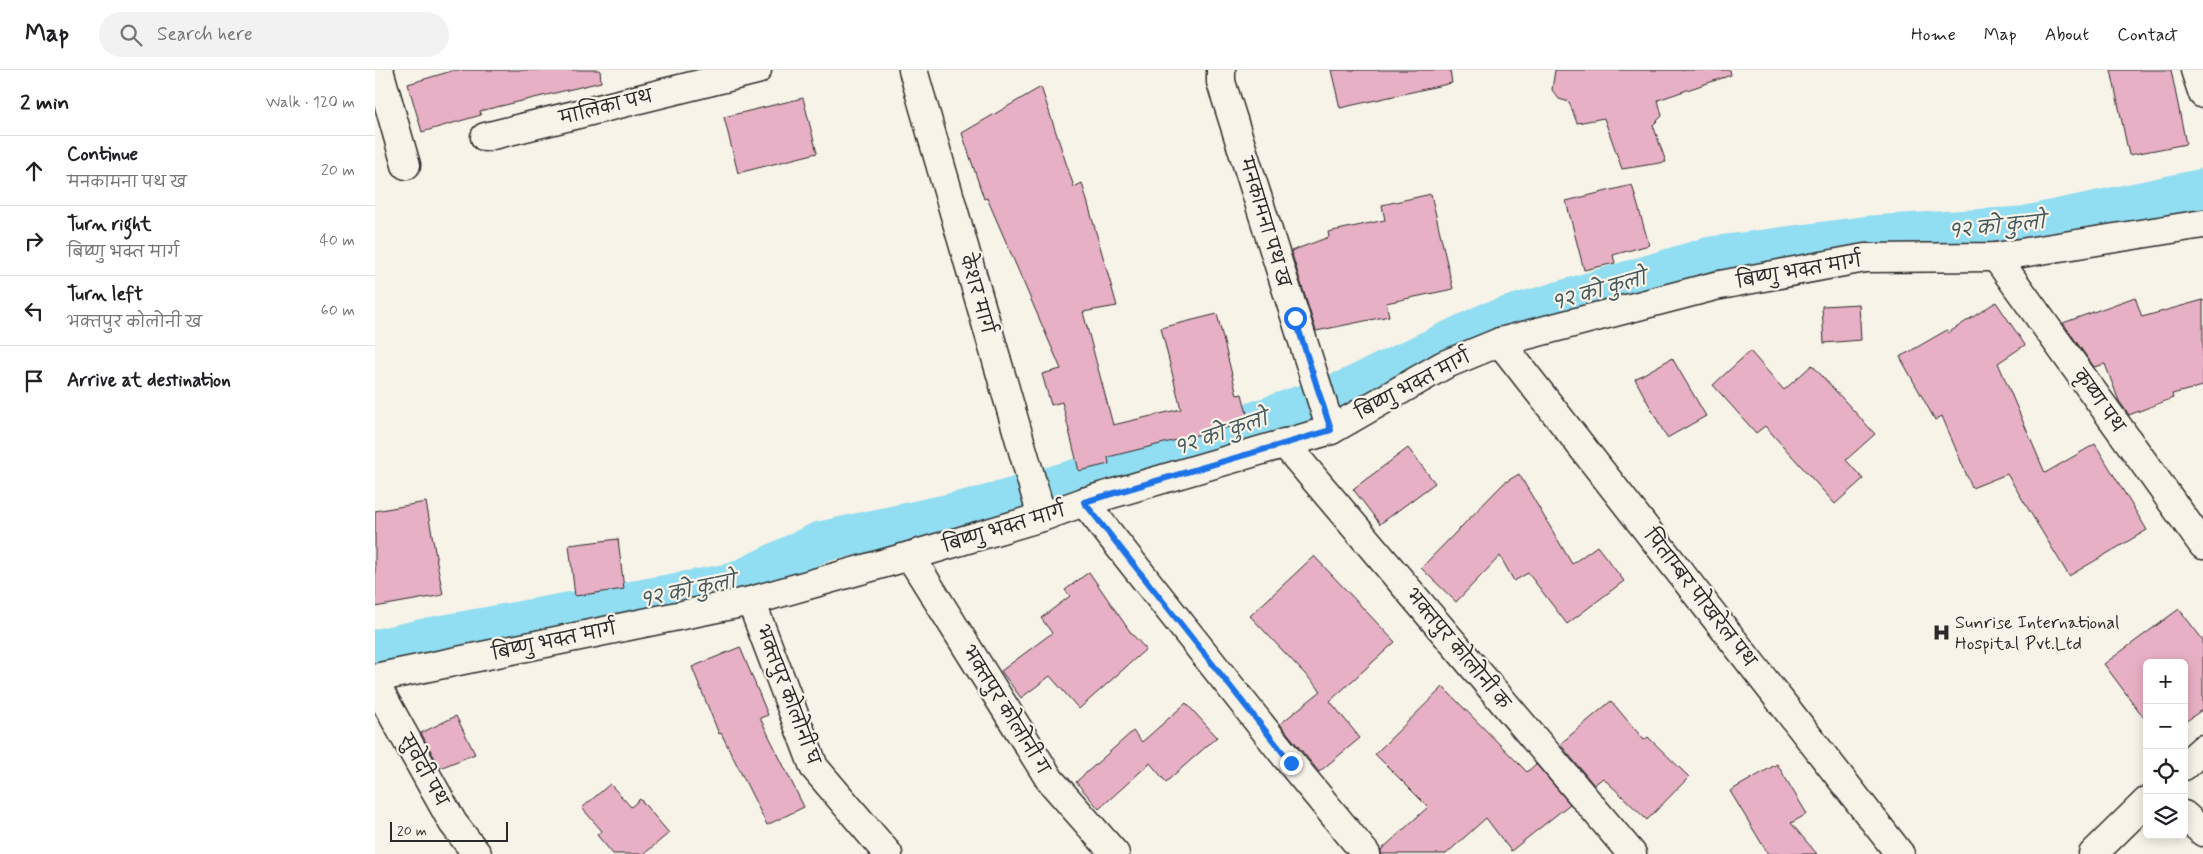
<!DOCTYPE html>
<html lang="en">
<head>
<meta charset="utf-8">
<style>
  body { margin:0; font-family:Mynerve,"Playpen Sans Deva",sans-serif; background:#f2f2f2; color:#202124 }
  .controls { position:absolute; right:15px; bottom:15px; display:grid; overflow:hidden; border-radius:8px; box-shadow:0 2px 12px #0003 }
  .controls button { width:45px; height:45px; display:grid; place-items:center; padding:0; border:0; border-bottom:1px solid #e0e0e0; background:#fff; color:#202124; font:25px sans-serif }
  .scale { position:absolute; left:15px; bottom:12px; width:118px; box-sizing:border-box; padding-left:5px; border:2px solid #2b2b2b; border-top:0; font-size:14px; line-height:18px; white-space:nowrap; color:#2b2b2b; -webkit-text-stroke:4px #f7f3e8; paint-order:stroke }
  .stop { position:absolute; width:15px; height:15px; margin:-11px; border:4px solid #1a73e8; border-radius:50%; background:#fff }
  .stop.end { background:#1a73e8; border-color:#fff; box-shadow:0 1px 5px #0008 }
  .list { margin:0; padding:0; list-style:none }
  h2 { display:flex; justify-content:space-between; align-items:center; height:65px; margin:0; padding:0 20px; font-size:21px }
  h2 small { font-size:16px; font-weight:400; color:#757577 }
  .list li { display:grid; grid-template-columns:32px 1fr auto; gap:15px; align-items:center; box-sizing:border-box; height:70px; padding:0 20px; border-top:1px solid #e0e0e0 }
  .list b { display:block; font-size:19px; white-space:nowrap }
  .list p { margin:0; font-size:16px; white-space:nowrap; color:#757577 }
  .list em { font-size:16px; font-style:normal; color:#757577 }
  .icon { flex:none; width:28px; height:28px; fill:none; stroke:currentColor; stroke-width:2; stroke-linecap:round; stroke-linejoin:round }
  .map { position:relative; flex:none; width:1828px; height:784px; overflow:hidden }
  header { display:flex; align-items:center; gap:30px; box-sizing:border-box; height:70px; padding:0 25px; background:#fff; border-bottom:1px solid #e0e0e0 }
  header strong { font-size:24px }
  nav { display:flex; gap:28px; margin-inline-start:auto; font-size:18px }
  .search { width:350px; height:45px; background:#f2f2f2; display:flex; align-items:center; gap:12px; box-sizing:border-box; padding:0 18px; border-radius:28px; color:#757577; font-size:19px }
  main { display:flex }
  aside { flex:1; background:#fff }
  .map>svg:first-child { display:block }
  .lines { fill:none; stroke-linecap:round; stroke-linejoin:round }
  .canal { stroke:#91ddf1; stroke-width:41 }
  .building { fill:#e8b0c4; stroke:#2b2b2b }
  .minor-casing { stroke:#2b2b2b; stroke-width:31 }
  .tertiary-casing { stroke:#2b2b2b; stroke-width:31 }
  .minor { stroke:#f7f3e8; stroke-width:28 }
  .tertiary { stroke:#f7f3e8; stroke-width:28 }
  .route { stroke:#1a73e8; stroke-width:6 }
  .labels { text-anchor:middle; stroke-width:4.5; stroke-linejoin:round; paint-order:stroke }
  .street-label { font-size:18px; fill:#2b2b2b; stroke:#f7f3e8 }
  .poi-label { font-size:18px; fill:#2b2b2b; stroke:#f7f3e8; text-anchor:start }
  .water-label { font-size:19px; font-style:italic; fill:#44585c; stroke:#f7f3e8 }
</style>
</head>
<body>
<header>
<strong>Map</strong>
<div class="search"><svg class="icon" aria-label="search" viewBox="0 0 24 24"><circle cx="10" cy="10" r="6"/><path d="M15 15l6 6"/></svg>Search here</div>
<nav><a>Home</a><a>Map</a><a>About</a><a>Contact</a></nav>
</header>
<main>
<aside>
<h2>2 min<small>Walk · 120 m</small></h2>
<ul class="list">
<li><svg class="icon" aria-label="ahead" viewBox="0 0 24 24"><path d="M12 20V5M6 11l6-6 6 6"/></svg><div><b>Continue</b><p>मनकामना पथ ख</p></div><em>20 m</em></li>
<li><svg class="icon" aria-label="right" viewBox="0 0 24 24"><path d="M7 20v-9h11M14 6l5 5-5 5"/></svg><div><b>Turn right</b><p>बिष्णु भक्त मार्ग</p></div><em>40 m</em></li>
<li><svg class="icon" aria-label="left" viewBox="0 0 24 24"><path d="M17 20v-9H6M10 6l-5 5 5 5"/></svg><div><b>Turn left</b><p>भक्तपुर कोलोनी ख</p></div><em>60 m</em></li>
<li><svg class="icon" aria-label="arrive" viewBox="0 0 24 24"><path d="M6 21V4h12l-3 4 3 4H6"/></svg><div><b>Arrive at destination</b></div></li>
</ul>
</aside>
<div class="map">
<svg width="1828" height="784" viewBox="0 0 1828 784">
  <rect width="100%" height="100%" fill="#f7f3e8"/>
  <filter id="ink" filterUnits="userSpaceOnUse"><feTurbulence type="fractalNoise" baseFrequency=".02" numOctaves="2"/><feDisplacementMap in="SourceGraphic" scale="10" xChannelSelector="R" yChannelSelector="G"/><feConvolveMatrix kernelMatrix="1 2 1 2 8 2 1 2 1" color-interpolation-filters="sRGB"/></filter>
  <g filter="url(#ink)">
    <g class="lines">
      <!-- canal -->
      <g class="canal">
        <path d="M 646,426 L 780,386 L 970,321 L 1113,253 L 1336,187 L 1495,166 L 1647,157 L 1828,119"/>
        <path d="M 0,580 L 54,568 L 360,513 L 445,472 L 612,436 L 650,425"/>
      </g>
    </g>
    <!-- building -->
    <g class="building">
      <path d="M 80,0 L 225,0 L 226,12 L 105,41 L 106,45 L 47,62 L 33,14 Z"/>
      <path d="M 956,0 L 1075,0 L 1077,13 L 965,38 Z"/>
      <path d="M 1180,0 L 1355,0 L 1356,5 L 1283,30 L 1287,46 L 1278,55 L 1291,92 L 1247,99 L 1229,48 L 1202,53 L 1194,32 L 1184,29 L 1177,20 Z"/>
      <path d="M 1736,0 L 1796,0 L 1811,74 L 1754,85 Z"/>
      <path d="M 666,17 L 699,117 L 707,113 L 742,236 L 708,242 L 738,355 L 806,339 L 786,258 L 842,244 L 862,325 L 867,324 L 874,352 L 733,387 L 734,394 L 704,401 L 687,332 L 676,335 L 667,304 L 686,299 L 612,128 L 609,129 L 587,63 Z"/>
      <path d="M 428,28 L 442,83 L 363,103 L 349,47 Z"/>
      <path d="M 1257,115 L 1274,175 L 1238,185 L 1240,193 L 1209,200 L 1191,131 Z"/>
      <path d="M 1056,124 L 1078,219 L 1011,233 L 1014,246 L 941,261 L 916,181 L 954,167 L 953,162 L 1010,150 L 1007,135 Z"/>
      <path d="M 1760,227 L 1767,247 L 1828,230 L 1828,316 L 1797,324 L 1798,328 L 1754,345 L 1744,331 L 1730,294 L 1719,297 L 1688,253 Z"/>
      <path d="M 1621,232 L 1650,275 L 1623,293 L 1670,403 L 1720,374 L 1772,460 L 1694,506 L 1632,404 L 1597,418 L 1567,346 L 1560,350 L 1525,287 L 1572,260 L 1573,263 Z"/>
      <path d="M 1484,234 L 1486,270 L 1449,273 L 1447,236 Z"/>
      <path d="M 1375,281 L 1409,320 L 1437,295 L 1500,364 L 1471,390 L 1488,409 L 1460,434 L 1390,356 L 1381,363 L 1338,315 Z"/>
      <path d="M 1297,288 L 1331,346 L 1292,368 L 1260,309 Z"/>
      <path d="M 1033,378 L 1060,413 L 1005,454 L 978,419 Z"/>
      <path d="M 1144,404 L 1197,494 L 1222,476 L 1249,511 L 1192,554 L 1153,503 L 1139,511 L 1125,486 L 1081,532 L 1046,498 L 1129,413 Z"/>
      <path d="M 51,432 L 68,525 L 0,537 L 0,441 Z"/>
      <path d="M 243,469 L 249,519 L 200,526 L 194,475 Z"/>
      <path d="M 939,486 L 1020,572 L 955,631 L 985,668 L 944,702 L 905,654 L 946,621 L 875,546 Z"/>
      <path d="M 714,502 L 756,563 L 771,579 L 704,639 L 675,606 L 646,628 L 626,601 L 677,563 L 666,548 L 695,526 L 690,520 Z"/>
      <path d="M 1804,539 L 1828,570 L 1828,639 L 1809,653 L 1809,593 L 1772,593 L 1772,652 L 1729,594 Z"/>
      <path d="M 365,577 L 393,645 L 385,648 L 429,737 L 392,755 L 346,663 L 344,664 L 317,597 Z"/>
      <path d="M 1068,617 L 1152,702 L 1161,694 L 1195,734 L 1136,781 L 1111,748 L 1071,784 L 1006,784 L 1006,780 L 1053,737 L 1000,684 Z"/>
      <path d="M 1236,631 L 1269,670 L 1273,667 L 1314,707 L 1272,750 L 1228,708 L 1219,715 L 1185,674 Z"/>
      <path d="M 811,633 L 842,667 L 791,712 L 775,693 L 724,739 L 701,712 L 758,661 L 767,672 Z"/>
      <path d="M 81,646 L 100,684 L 65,698 L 46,663 Z"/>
      <path d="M 1402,694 L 1432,744 L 1416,753 L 1442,784 L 1393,784 L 1355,721 Z"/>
      <path d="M 235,714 L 256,737 L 265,729 L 294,763 L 269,784 L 238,784 L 222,765 L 227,761 L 207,738 Z"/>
    </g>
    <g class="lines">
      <defs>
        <g id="minor">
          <path d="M 4,0 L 31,95"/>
          <path d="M 538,0 L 667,447"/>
          <path d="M 846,0 L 846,12 L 956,360"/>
          <path d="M 1820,0 L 1828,24"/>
          <path d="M 110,67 L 382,0"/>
          <path d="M 1621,187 L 1828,475"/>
          <path d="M 1125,272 L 1525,784"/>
          <path d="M 909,373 L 1257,784"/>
          <path d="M 709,432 L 916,693 L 991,784"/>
          <path d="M 535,486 L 675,710 L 740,784"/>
          <path d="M 376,531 L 439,697 L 513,784"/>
          <path d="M 0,613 L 78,753 L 102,784"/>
          <path d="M 1809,696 L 1828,679"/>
          <path d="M 1809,745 L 1828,762"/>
          <path d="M 1718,784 L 1772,731"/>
        </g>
        <path id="tertiary" d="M 0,608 L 376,531 L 535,486 L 667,447 L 709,432 L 956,360 L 1069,295 L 1125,272 L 1340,216 L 1490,188 L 1621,187 L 1828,154"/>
      </defs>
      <!-- minor casing -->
      <use href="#minor" class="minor-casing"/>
      <!-- tertiary casing -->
      <use href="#tertiary" class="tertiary-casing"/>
      <!-- minor -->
      <use href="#minor" class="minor"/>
      <!-- tertiary -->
      <use href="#tertiary" class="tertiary"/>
    </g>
  </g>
  <g class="lines" filter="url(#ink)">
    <!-- route -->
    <path class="route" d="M 916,693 L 709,432 L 956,360 L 920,248"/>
  </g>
  <!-- icons -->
  <defs>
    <symbol id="hospital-bare" viewBox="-9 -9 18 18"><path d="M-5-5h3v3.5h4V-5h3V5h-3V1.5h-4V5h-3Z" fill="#2b2b2b" stroke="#f7f3e8" stroke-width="2.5" paint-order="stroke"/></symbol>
  </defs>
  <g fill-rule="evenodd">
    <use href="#hospital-bare" x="1554" y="550" width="25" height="25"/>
  </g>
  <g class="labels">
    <!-- street labels -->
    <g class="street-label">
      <text transform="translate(231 37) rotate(-14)" y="6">मालिका पथ</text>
      <text transform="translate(890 152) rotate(73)" y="6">मनकामना पथ ख</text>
      <text transform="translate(1424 201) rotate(-10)" y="6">बिष्णु भक्त मार्ग</text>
      <text transform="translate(602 224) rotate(74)" y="6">केशर मार्ग</text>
      <text transform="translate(1038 315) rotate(-28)" y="6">बिष्णु भक्त मार्ग</text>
      <text transform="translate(1724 331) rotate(54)" y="6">कृष्ण पथ</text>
      <text transform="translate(629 458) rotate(-17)" y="6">बिष्णु भक्त मार्ग</text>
      <text transform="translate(1325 528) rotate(52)" y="6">पिताम्बर पोखरेल पथ</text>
      <text transform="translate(179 571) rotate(-12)" y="6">बिष्णु भक्त मार्ग</text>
      <text transform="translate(1083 579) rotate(50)" y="6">भक्तपुर कोलोनी क</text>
      <text transform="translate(413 625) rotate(69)" y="6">भक्तपुर कोलोनी घ</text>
      <text transform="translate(631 640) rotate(58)" y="6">भक्तपुर कोलोनी ग</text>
      <text transform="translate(49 700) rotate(61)" y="6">सुवेदी पथ</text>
    </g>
    <!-- poi labels -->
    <g class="poi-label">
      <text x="1580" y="558">Sunrise International<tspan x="1580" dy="21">Hospital Pvt.Ltd</tspan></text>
    </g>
    <!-- water labels -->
    <g class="water-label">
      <text transform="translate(1622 156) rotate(-6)" y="7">१२ को कुलो</text>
      <text transform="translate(1224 220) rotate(-16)" y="7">१२ को कुलो</text>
      <text transform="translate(846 363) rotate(-19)" y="7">१२ को कुलो</text>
      <text transform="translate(313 520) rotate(-12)" y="7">१२ को कुलो</text>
    </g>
  </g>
</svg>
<div class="controls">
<button>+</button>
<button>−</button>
<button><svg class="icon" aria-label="locate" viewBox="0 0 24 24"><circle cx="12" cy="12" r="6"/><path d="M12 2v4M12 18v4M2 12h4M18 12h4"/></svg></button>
<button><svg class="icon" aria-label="layers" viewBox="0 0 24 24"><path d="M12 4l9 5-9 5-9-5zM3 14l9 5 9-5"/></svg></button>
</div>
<div class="scale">20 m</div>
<div class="stop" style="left:920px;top:248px"></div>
<div class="stop end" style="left:916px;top:693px"></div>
</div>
</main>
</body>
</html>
